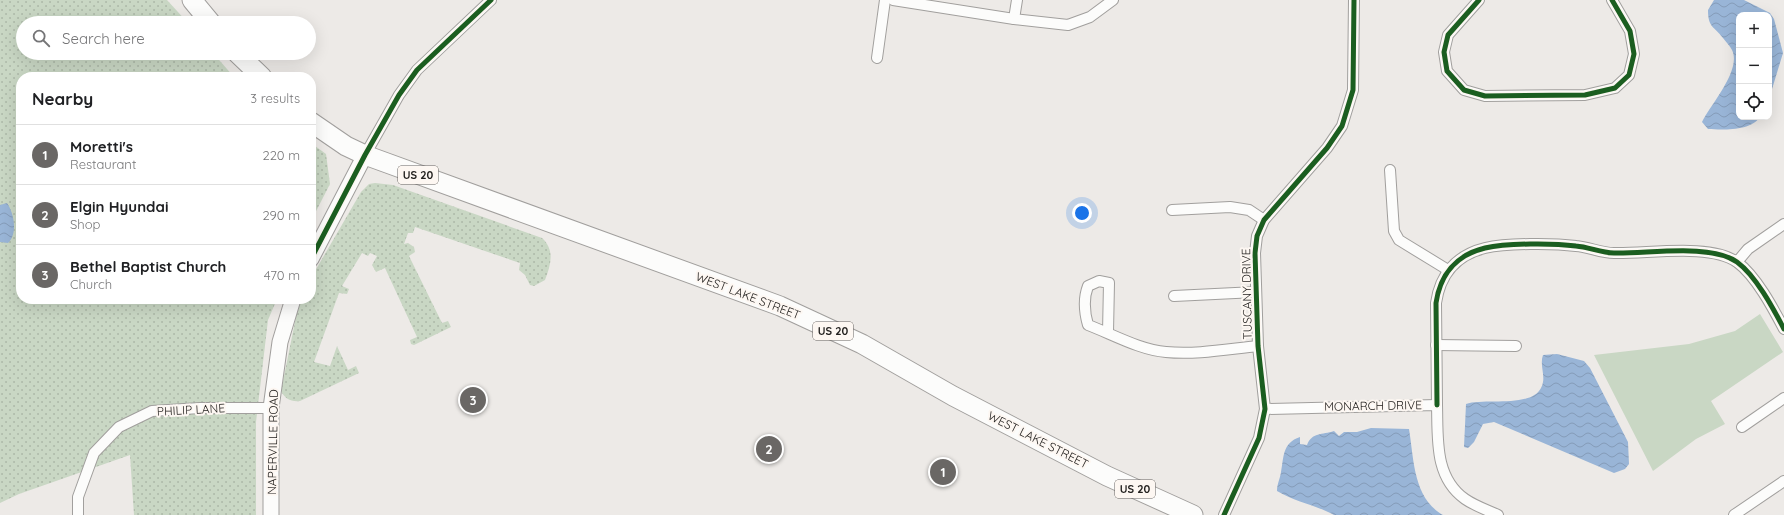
<!DOCTYPE html>
<html lang="en">
<head>
<meta charset="utf-8">
<style>
  body { margin:0; font-family:Quicksand,sans-serif; background:#f2f2f2; color:#202124 }
  .controls { position:absolute; right:12px; top:12px; display:grid; overflow:hidden; border-radius:8px; box-shadow:0 4px 16px #0002 }
  .controls button { width:36px; height:36px; display:grid; place-items:center; padding:0; border:0; border-bottom:1px solid #e0e0e0; background:#fff; color:#202124; font:20px sans-serif }
  .you { position:absolute; left:1082px; top:213px; width:14px; height:14px; margin:-10px; border:3px solid #fff; border-radius:50%; background:#1a73e8; box-shadow:0 0 0 6px #1a73e833 }
  .badge { display:grid; place-items:center; width:26px; height:26px; border-radius:50%; background:#6a6765; color:#fff; font-size:13px; font-weight:700 }
  .pin { position:absolute; translate:-50% -50%; border:2px solid #fff; box-shadow:0 1px 4px #0006 }
  .list { margin:0; padding:0; list-style:none }
  h2 { display:flex; justify-content:space-between; align-items:center; height:52px; margin:0; padding:0 16px; font-size:17px }
  h2 small { font-size:13px; font-weight:400; color:#757577 }
  .list li { display:grid; grid-template-columns:26px 1fr auto; gap:12px; align-items:center; box-sizing:border-box; height:60px; padding:0 16px; border-top:1px solid #e0e0e0 }
  .list b { display:block; font-size:15px; white-space:nowrap }
  .list p { margin:0; font-size:13px; white-space:nowrap; color:#757577 }
  .list em { font-size:13px; font-style:normal; color:#757577 }
  .icon { flex:none; width:22px; height:22px; fill:none; stroke:currentColor; stroke-width:2; stroke-linecap:round; stroke-linejoin:round }
  .map { position:relative; flex:none; width:1784px; height:515px; overflow:hidden }
  .search { position:absolute; background:#fff; box-shadow:0 4px 16px #0002; left:16px; top:16px; width:300px; height:44px; display:flex; align-items:center; gap:10px; box-sizing:border-box; padding:0 14px; border-radius:22px; color:#757577; font-size:15px }
  .panel { position:absolute; background:#fff; box-shadow:0 4px 16px #0002; left:16px; top:72px; width:300px; height:232px; border-radius:16px }
  .map>svg:first-child { display:block }
  .grass { fill:url(#grass-dots) }
  .green { fill:#c9d7c4 }
  .water { fill:url(#water-waves) }
  .lines { fill:none; stroke-linecap:round; stroke-linejoin:round }
  .street-casing { stroke:#a19f9d; stroke-width:12 }
  .secondary-casing { stroke:#a19f9d; stroke-width:17 }
  .highway-casing { stroke:#a19f9d; stroke-width:21 }
  .street { stroke:#fcfcfb; stroke-width:10 }
  .secondary { stroke:#fcfcfb; stroke-width:15 }
  .highway { stroke:#fcfcfb; stroke-width:19 }
  .cycleway-casing { stroke:#fdf7f2; stroke-width:8 }
  .cycleway { stroke:#1b5e20; stroke-width:5 }
  .labels { text-anchor:middle; stroke-width:4; stroke-linejoin:round; paint-order:stroke }
  .shield { fill:#fdf7f2; stroke:#64615e; stroke-width:1 }
  .shield-label { font-size:11px; font-weight:bold; fill:#23211f }
  .street-label { font-size:12px; fill:#23211f; stroke:#fdf7f2 }
</style>
</head>
<body>
<div class="map">
<svg width="1784" height="515" viewBox="0 0 1784 515">
  <defs>
    <pattern id="grass-dots" width="8" height="8" patternUnits="userSpaceOnUse"><rect width="8" height="8" fill="#c9d7c4"/><path d="M2 2h.1M6 6h.1" fill="none" stroke="#acb8a8" stroke-width="1.8" stroke-linecap="round"/></pattern>
    <pattern id="water-waves" width="16" height="10" patternUnits="userSpaceOnUse"><rect width="16" height="10" fill="#99b5d7"/><path d="M0 5q4-4 8 0t8 0" fill="none" stroke="#849bb8"/></pattern>
  </defs>
  <rect width="100%" height="100%" fill="#edeae7"/>
  <!-- grass -->
  <g class="grass">
    <path d="M 0,0 L 167,0 L 188,23 L 23,23 L 23,53 L 213,53 L 234,77 L 21,77 L 21,299 L 277,299 L 268,320 L 256,422 L 256,515 L 134,515 L 130,455 L 19,494 L 0,503 Z"/>
    <path d="M 311,143 L 326,154 L 330,184 L 311,221 Z"/>
    <path d="M 375,183 L 393,185 L 542,238 C 555,250 551,264 545,280 L 534,286 L 530,285 L 525,275 L 519,270 L 520,263 L 415,227 L 413,233 L 408,233 L 404,244 L 408,243 L 414,247 L 415,252 L 409,256 L 442,323 L 448,321 L 451,327 L 414,345 L 411,344 L 410,340 L 417,337 L 385,268 L 376,272 L 372,265 L 377,256 L 370,253 L 368,256 L 362,253 L 342,286 L 349,289 L 347,294 L 339,293 L 314,362 L 330,366 L 337,346 L 348,370 L 356,366 L 359,373 L 300,401 C 291,402 285,399 281,391 L 297,312 L 302,299 L 311,299 L 311,278 L 361,192 L 369,184 Z"/>
  </g>
  <!-- green -->
  <path class="green" d="M 1760,314 L 1783,352 L 1711,401 L 1725,424 L 1696,439 L 1653,471 L 1594,355 L 1689,344 L 1735,331 Z"/>
  <!-- water -->
  <g class="water">
    <path d="M 1714,0 L 1744,0 L 1770,13 L 1774,19 L 1783,53 L 1769,99 L 1769,15 L 1739,15 L 1739,117 L 1760,117 C 1751,131 1723,130 1708,129 L 1702,122 C 1710,105 1742,70 1732,50 C 1730,46 1726,42 1723,38 C 1714,26 1708,28 1708,10 Z"/>
    <path d="M 7,203 C 14,213 18,234 8,243 L 0,242 L 0,205 Z"/>
    <path d="M 1557,354 L 1584,361 L 1590,368 L 1628,442 L 1629,464 L 1625,469 L 1614,473 L 1494,422 L 1483,424 L 1474,442 L 1468,448 L 1464,447 L 1466,404 C 1485,398 1531,408 1541,388 C 1547,377 1539,366 1543,355 Z"/>
    <path d="M 1371,428 L 1409,429 C 1414,459 1413,498 1443,515 L 1334,515 C 1316,505 1295,502 1277,491 C 1277,484 1280,479 1281,472 C 1284,457 1282,443 1300,437 L 1300,444 L 1307,445 C 1312,432 1322,435 1334,431 L 1339,436 L 1344,432 L 1357,432 Z"/>
  </g>
  <g class="lines">
    <defs>
      <g id="street">
        <path d="M 893,0 L 1014,19 L 1068,25 L 1090,17 L 1113,0"/>
        <path d="M 1479,0 L 1448,35 L 1444,52 L 1447,71 L 1464,90 L 1485,96 L 1585,95 L 1615,88 L 1629,75 L 1634,54 L 1630,31 L 1612,0"/>
        <path d="M 1014,19 L 1017,0"/>
        <path d="M 877,58 L 885,0"/>
        <path d="M 365,155 L 399,95 L 417,70 L 491,0"/>
        <path d="M 1390,170 L 1394,231 L 1399,240 L 1448,270"/>
        <path d="M 1172,210 L 1230,207 L 1249,210 L 1264,220"/>
        <path d="M 1737,262 L 1748,249 L 1784,224"/>
        <path d="M 1174,296 L 1256,292"/>
        <path d="M 1108,332 L 1109,283 L 1099,281 L 1088,286 C 1083,299 1084,311 1088,325 C 1112,334 1140,350 1166,352 C 1196,355 1228,349 1258,346"/>
        <path d="M 1436,345 L 1516,346"/>
        <path d="M 1437,405 L 1436,303 C 1440,275 1456,255 1485,248 C 1507,243 1553,243 1576,246 C 1589,247 1601,253 1614,253 C 1648,254 1710,243 1737,262 C 1756,276 1773,308 1784,329"/>
        <path d="M 1265,409 L 1437,405 C 1438,438 1434,477 1465,499 C 1475,506 1487,510 1498,515"/>
        <path d="M 1742,427 L 1784,398"/>
        <path d="M 78,515 L 78,497 L 94,453 L 119,427 L 152,411 L 200,408 L 271,408"/>
        <path d="M 1224,515 L 1259,438 L 1265,409 L 1258,346 L 1255,253 L 1257,236 L 1264,220 L 1327,148 L 1342,126 L 1353,90 L 1354,0"/>
        <path d="M 1734,515 L 1784,481"/>
      </g>
      <g id="secondary">
        <path d="M 311,259 L 365,155"/>
        <path d="M 271,515 L 271,408 L 280,342 L 293,299"/>
      </g>
      <g id="highway">
        <path d="M 192,0 L 211,23"/>
        <path d="M 237,53 L 262,77"/>
        <path d="M 311,122 L 346,146 L 365,155 L 780,306 L 862,344 L 953,396 L 1107,476 L 1193,515"/>
      </g>
    </defs>
    <!-- street casing -->
    <use href="#street" class="street-casing"/>
    <!-- secondary casing -->
    <use href="#secondary" class="secondary-casing"/>
    <!-- highway casing -->
    <use href="#highway" class="highway-casing"/>
    <!-- street -->
    <use href="#street" class="street"/>
    <!-- secondary -->
    <use href="#secondary" class="secondary"/>
    <!-- highway -->
    <use href="#highway" class="highway"/>
    <defs>
      <g id="cycleway">
        <path d="M 1479,0 L 1448,35 L 1444,52 L 1447,71 L 1464,90 L 1485,96 L 1585,95 L 1615,88 L 1629,75 L 1634,54 L 1630,31 L 1612,0"/>
        <path d="M 311,259 L 365,155 L 399,95 L 417,70 L 491,0"/>
        <path d="M 1437,405 L 1436,303 C 1440,275 1456,255 1485,248 C 1507,243 1553,243 1576,246 C 1589,247 1601,253 1614,253 C 1648,254 1710,243 1737,262 C 1756,276 1773,308 1784,329"/>
        <path d="M 1224,515 L 1259,438 L 1265,409 L 1258,346 L 1255,253 L 1257,236 L 1264,220 L 1327,148 L 1342,126 L 1353,90 L 1354,0"/>
      </g>
    </defs>
    <!-- cycleway casing -->
    <use href="#cycleway" class="cycleway-casing"/>
    <!-- cycleway -->
    <use href="#cycleway" class="cycleway"/>
  </g>
  <g class="labels">
    <!-- shield labels -->
    <g class="shield">
      <rect x="398" y="166" width="40" height="18" rx="3"/>
      <rect x="813" y="322" width="40" height="18" rx="3"/>
      <rect x="1115" y="480" width="40" height="18" rx="3"/>
    </g>
    <g class="shield-label">
      <text x="418" y="179">US 20</text>
      <text x="833" y="335">US 20</text>
      <text x="1135" y="493">US 20</text>
    </g>
    <!-- street labels -->
    <g class="street-label">
      <text transform="translate(1247 294) rotate(-91)" y="4">TUSCANY DRIVE</text>
      <text transform="translate(748 296) rotate(21)" y="4">WEST LAKE STREET</text>
      <text transform="translate(1373 406) rotate(-1)" y="4">MONARCH DRIVE</text>
      <text transform="translate(191 410) rotate(-3)" y="4">PHILIP LANE</text>
      <text transform="translate(1038 440) rotate(27)" y="4">WEST LAKE STREET</text>
      <text transform="translate(273 442) rotate(-89)" y="4">NAPERVILLE ROAD</text>
    </g>
  </g>
</svg>
<div class="controls">
<button>+</button>
<button>−</button>
<button><svg class="icon" aria-label="locate" viewBox="0 0 24 24"><circle cx="12" cy="12" r="6"/><path d="M12 2v4M12 18v4M2 12h4M18 12h4"/></svg></button>
</div>
<div class="you"></div>
<div class="pin badge" style="left:943px;top:472px">1</div>
<div class="pin badge" style="left:769px;top:449px">2</div>
<div class="pin badge" style="left:473px;top:400px">3</div>
<div class="search"><svg class="icon" aria-label="search" viewBox="0 0 24 24"><circle cx="10" cy="10" r="6"/><path d="M15 15l6 6"/></svg>Search here</div>
<section class="panel">
<h2>Nearby<small>3 results</small></h2>
<ul class="list">
<li><span class="badge">1</span><div><b>Moretti's</b><p>Restaurant</p></div><em>220 m</em></li>
<li><span class="badge">2</span><div><b>Elgin Hyundai</b><p>Shop</p></div><em>290 m</em></li>
<li><span class="badge">3</span><div><b>Bethel Baptist Church</b><p>Church</p></div><em>470 m</em></li>
</ul>
</section>
</div>
</body>
</html>
